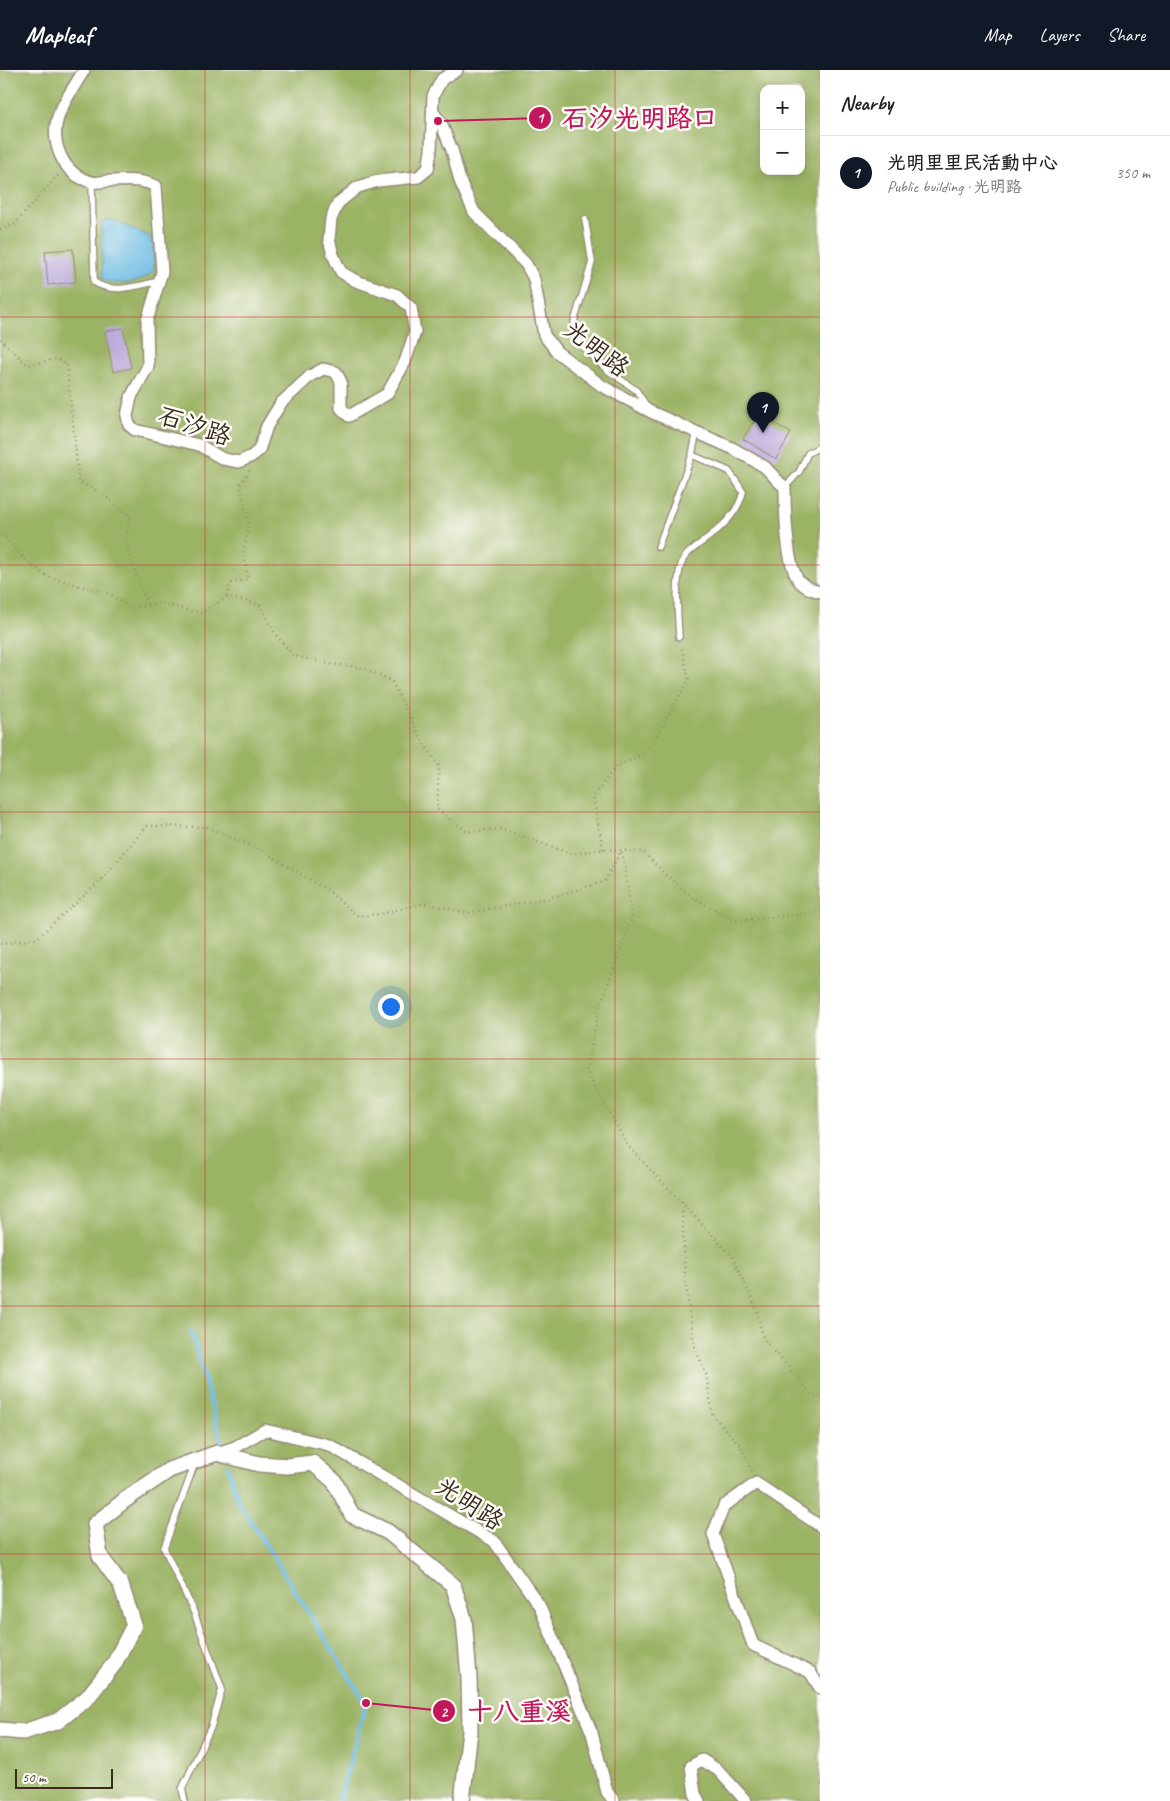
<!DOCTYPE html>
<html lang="en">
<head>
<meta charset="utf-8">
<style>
  body { margin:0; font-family:Caveat,"LXGW WenKai TC",sans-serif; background:#f6f6f6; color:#222 }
  .controls { position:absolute; right:15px; top:15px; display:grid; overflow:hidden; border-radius:10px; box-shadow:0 2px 12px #0003 }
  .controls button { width:45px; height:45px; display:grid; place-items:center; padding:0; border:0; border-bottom:1px solid #e0e0e0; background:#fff; color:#222; font:25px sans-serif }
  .scale { position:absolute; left:15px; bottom:12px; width:98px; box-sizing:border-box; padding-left:5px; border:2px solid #3b2a1e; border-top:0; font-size:14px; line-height:18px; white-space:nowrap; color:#3b2a1e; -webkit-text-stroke:4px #fdfcf7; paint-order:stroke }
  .you { position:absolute; left:390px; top:936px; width:18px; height:18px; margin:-12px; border:4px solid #fff; border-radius:50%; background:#1a73e8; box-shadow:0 0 0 8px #1a73e833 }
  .badge { display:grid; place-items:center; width:32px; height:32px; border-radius:50%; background:#111827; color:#fff; font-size:16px; font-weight:700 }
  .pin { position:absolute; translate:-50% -41px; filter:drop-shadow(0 1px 2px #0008) }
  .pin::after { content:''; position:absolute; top:26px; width:18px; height:15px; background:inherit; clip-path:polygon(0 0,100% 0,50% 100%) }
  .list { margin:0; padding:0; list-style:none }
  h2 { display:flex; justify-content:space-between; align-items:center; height:65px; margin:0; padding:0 20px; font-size:21px }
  h2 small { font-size:16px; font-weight:400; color:#767676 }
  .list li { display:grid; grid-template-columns:32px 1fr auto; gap:15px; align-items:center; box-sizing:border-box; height:75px; padding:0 20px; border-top:1px solid #e0e0e0 }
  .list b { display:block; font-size:19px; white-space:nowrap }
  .list p { margin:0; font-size:16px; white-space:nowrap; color:#767676 }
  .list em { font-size:16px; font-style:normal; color:#767676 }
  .map { position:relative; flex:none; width:820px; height:1731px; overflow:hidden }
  header { display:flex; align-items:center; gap:30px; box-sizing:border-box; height:70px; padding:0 25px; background:#111827; color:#fff }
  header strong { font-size:24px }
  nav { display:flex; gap:28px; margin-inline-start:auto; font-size:18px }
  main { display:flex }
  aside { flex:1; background:#fff }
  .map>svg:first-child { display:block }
  .forest { fill:#9bb365; stroke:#6b6e42; fill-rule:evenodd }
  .water { fill:#67bae3; stroke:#517280 }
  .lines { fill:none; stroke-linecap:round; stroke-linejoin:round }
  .stream { stroke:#67bae3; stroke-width:4 }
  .building { fill:#bcaadb }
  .service-casing { stroke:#968874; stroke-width:8 }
  .minor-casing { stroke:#968874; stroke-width:14 }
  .tertiary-casing { stroke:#968874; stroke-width:18 }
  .path { stroke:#968874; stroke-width:2.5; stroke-dasharray:1 4; stroke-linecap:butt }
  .service { stroke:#fff; stroke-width:5.5 }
  .minor { stroke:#fff; stroke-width:11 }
  .tertiary { stroke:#fff; stroke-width:15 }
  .grid { fill:none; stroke:#d62828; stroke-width:1; stroke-opacity:0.55 }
  .labels { text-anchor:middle; stroke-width:5; stroke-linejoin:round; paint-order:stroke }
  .street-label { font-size:25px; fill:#3b2a1e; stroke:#fdfcf7 }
  .leader { fill:none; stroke:#c2185b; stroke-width:2 }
  .callout-dot { fill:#c2185b; stroke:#fdfcf7; stroke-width:2 }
  .mark-label { font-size:15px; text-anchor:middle; font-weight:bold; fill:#fff }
  .callout-label { font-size:26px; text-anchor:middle; font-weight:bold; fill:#c2185b; stroke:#fdfcf7; stroke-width:5; stroke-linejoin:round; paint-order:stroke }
</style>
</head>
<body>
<header>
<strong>Mapleaf</strong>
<nav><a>Map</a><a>Layers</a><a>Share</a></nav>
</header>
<main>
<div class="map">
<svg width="820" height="1731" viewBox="0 0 820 1731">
  <rect width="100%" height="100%" fill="#fdfcf7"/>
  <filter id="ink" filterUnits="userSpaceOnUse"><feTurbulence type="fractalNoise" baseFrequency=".02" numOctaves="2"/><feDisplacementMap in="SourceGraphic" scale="10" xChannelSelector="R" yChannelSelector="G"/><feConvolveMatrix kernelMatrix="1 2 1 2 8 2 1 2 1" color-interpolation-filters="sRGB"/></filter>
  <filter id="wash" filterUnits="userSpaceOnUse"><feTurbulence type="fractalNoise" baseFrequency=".0096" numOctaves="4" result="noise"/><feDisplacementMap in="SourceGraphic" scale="20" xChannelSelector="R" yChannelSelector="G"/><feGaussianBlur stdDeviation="1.12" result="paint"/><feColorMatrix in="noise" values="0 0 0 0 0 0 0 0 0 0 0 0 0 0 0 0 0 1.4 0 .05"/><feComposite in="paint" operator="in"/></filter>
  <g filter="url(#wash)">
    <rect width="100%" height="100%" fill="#f2e5cb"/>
    <!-- forest -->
    <path class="forest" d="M 0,0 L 820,0 L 820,1731 L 0,1731 ZM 764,19 L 801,19 L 801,101 L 764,101 Z"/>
    <!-- water -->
    <path class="water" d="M 112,150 L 149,166 L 153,173 L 154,200 C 142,214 118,217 102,209 L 102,152 Z"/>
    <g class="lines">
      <!-- stream -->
      <g class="stream">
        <path d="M 191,1261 L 222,1373"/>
        <path d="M 228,1397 L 238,1431 L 366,1633 L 339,1731"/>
      </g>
    </g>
    <g id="blocks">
      <!-- building -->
      <g class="building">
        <path d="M 73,179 L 76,212 L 48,215 L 45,181 Z"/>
        <path d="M 123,258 L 131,298 L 113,302 L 105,261 Z"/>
        <path d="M 758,344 L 791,363 L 776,389 L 743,369 Z"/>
      </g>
    </g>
  </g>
  <g filter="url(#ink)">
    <use href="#blocks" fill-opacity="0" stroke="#968874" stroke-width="1"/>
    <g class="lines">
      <defs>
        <g id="service">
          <path d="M 92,112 L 94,212 C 113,225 139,215 160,211"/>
          <path d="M 585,149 L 592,192 L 574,252 L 581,275 L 607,300 L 636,320 L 648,338"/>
          <path d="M 785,417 L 799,402 L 808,383 L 820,377"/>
          <path d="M 658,477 L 692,385"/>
          <path d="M 679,567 C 678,547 674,508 683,490 C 686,483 696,477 702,472 C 720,459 738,444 743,422 L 736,411 L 729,401 L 692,385 L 697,361"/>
          <path d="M 185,1731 L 182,1719 L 211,1657 L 222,1619 L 193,1540 L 164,1478 L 195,1393"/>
        </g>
        <g id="minor">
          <path d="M 84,0 C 76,14 65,29 59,44 C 49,71 62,105 92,112 C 96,113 102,112 107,111 C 127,111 138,108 156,116 L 162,202 L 147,251 L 148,296 L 131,327 L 127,346 L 129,355 L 135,360 L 199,375 L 223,389 L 239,392 L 252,386 L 259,380 L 267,356 L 281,333 L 310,306 L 323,299 L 336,302 L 341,312 L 341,338 L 349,346 L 387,324 L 405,292 L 415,262 L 411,238 L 397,225 L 356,211 L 341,202 L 333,185 L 329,169 L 331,149 L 338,133 L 358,117 L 378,111 L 418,107 L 428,99 L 431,81 L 433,26 L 442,9 L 457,0"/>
          <path d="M 433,42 L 441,53 L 452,80 L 460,111 L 474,142 L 526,194 L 534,209 L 544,265 L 557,282 L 602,316 L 651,342 L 734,379 L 765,397 L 780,413 L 785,417 C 785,438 786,497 800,512 C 806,518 812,520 820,522"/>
          <path d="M 217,1383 L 235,1377 L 265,1360 L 329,1375 L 494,1471 L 539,1535 L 592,1663 L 607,1722 L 614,1731"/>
          <path d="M 820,1456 L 756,1413 L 724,1436 L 713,1464 L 753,1575 L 810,1602 L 820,1618"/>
          <path d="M 699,1731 L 695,1724 L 691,1696 L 702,1690 L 718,1700 L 746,1731"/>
        </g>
        <path id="tertiary" d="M 0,1660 L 23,1662 L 58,1651 L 87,1628 L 114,1594 L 134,1555 L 121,1515 L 100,1486 L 95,1454 L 125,1430 L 169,1400 L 217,1383 L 259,1394 L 287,1396 L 313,1393 L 334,1411 L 352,1445 L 388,1462 L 453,1515 L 464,1549 L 469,1607 L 470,1661 L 462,1731"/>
      </defs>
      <!-- service casing -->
      <use href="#service" class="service-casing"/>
      <!-- minor casing -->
      <use href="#minor" class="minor-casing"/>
      <!-- tertiary casing -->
      <use href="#tertiary" class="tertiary-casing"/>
      <!-- path -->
      <g class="path">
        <path d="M 0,159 L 14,155 L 60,103"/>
        <path d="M 0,269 L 28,295 L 57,289 L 67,295 C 70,334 76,372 78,411 L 99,422 L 130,446 L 126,470 L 132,495 L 148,536"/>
        <path d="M 0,466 L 5,468 L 27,492 L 48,507 L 111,524 L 129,538 L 159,533 L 201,543 L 227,527 L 260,534 L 275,564 L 294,586 L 331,594 L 360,597 L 391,610 L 423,672 L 439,696 L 437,739 L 467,762 L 500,759 L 572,784 L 603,779 L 643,782 L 666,805 L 692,827 L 736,851 L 820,842"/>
        <path d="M 227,527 L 230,513 L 248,509 L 243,483 L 249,455 L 240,415 L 250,400"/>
        <path d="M 603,779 L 593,727 L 615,697 L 646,683 L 689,610 L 681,576"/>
        <path d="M 622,782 L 632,848 L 599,939 L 586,1001 L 628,1076 L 732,1186 L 757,1240 L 763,1268 L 812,1325 L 820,1327"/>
        <path d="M 0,874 L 36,869 L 99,812 L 147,756 L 207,757 L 261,780 L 327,820 L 358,846 L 381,844 L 424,833 L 468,843 L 549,828 L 604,812 L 621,781"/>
        <path d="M 682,1132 L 685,1209 L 694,1275 L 706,1304 L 713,1346 L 741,1376 L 752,1402"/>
      </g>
      <!-- service -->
      <use href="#service" class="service"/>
      <!-- minor -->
      <use href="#minor" class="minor"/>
      <!-- tertiary -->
      <use href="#tertiary" class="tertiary"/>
    </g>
  </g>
  <!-- grid -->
  <path class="grid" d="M 205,0 L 205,1731M 410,0 L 410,1731M 615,0 L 615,1731M 0,247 L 820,247M 0,495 L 820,495M 0,742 L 820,742M 0,989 L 820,989M 0,1236 L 820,1236M 0,1484 L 820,1484"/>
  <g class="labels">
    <!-- street labels -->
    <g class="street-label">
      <text transform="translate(597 278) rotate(38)" y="9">光明路</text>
      <text transform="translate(195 355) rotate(18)" y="9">石汐路</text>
      <text transform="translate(470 1433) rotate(33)" y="9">光明路</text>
    </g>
  </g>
  <!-- callouts -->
  <path class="leader" d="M438 51L540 48M366 1633L444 1641"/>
  <g class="callout-dot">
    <circle cx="438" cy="51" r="5"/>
    <circle cx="366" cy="1633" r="5"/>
    <circle cx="540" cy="48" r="12"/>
    <circle cx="444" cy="1641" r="12"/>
  </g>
  <g class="mark-label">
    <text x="540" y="53">1</text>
    <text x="444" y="1647">2</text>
  </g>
  <g class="callout-label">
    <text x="640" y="57">石汐光明路口</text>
    <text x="519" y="1650">十八重溪</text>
  </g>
</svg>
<div class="controls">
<button>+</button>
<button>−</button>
</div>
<div class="scale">50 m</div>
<div class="you"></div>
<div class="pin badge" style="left:763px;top:363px">1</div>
</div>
<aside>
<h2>Nearby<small></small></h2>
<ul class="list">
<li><span class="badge">1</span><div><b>光明里里民活動中心</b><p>Public building · 光明路</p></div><em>350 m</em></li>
</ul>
</aside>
</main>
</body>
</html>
